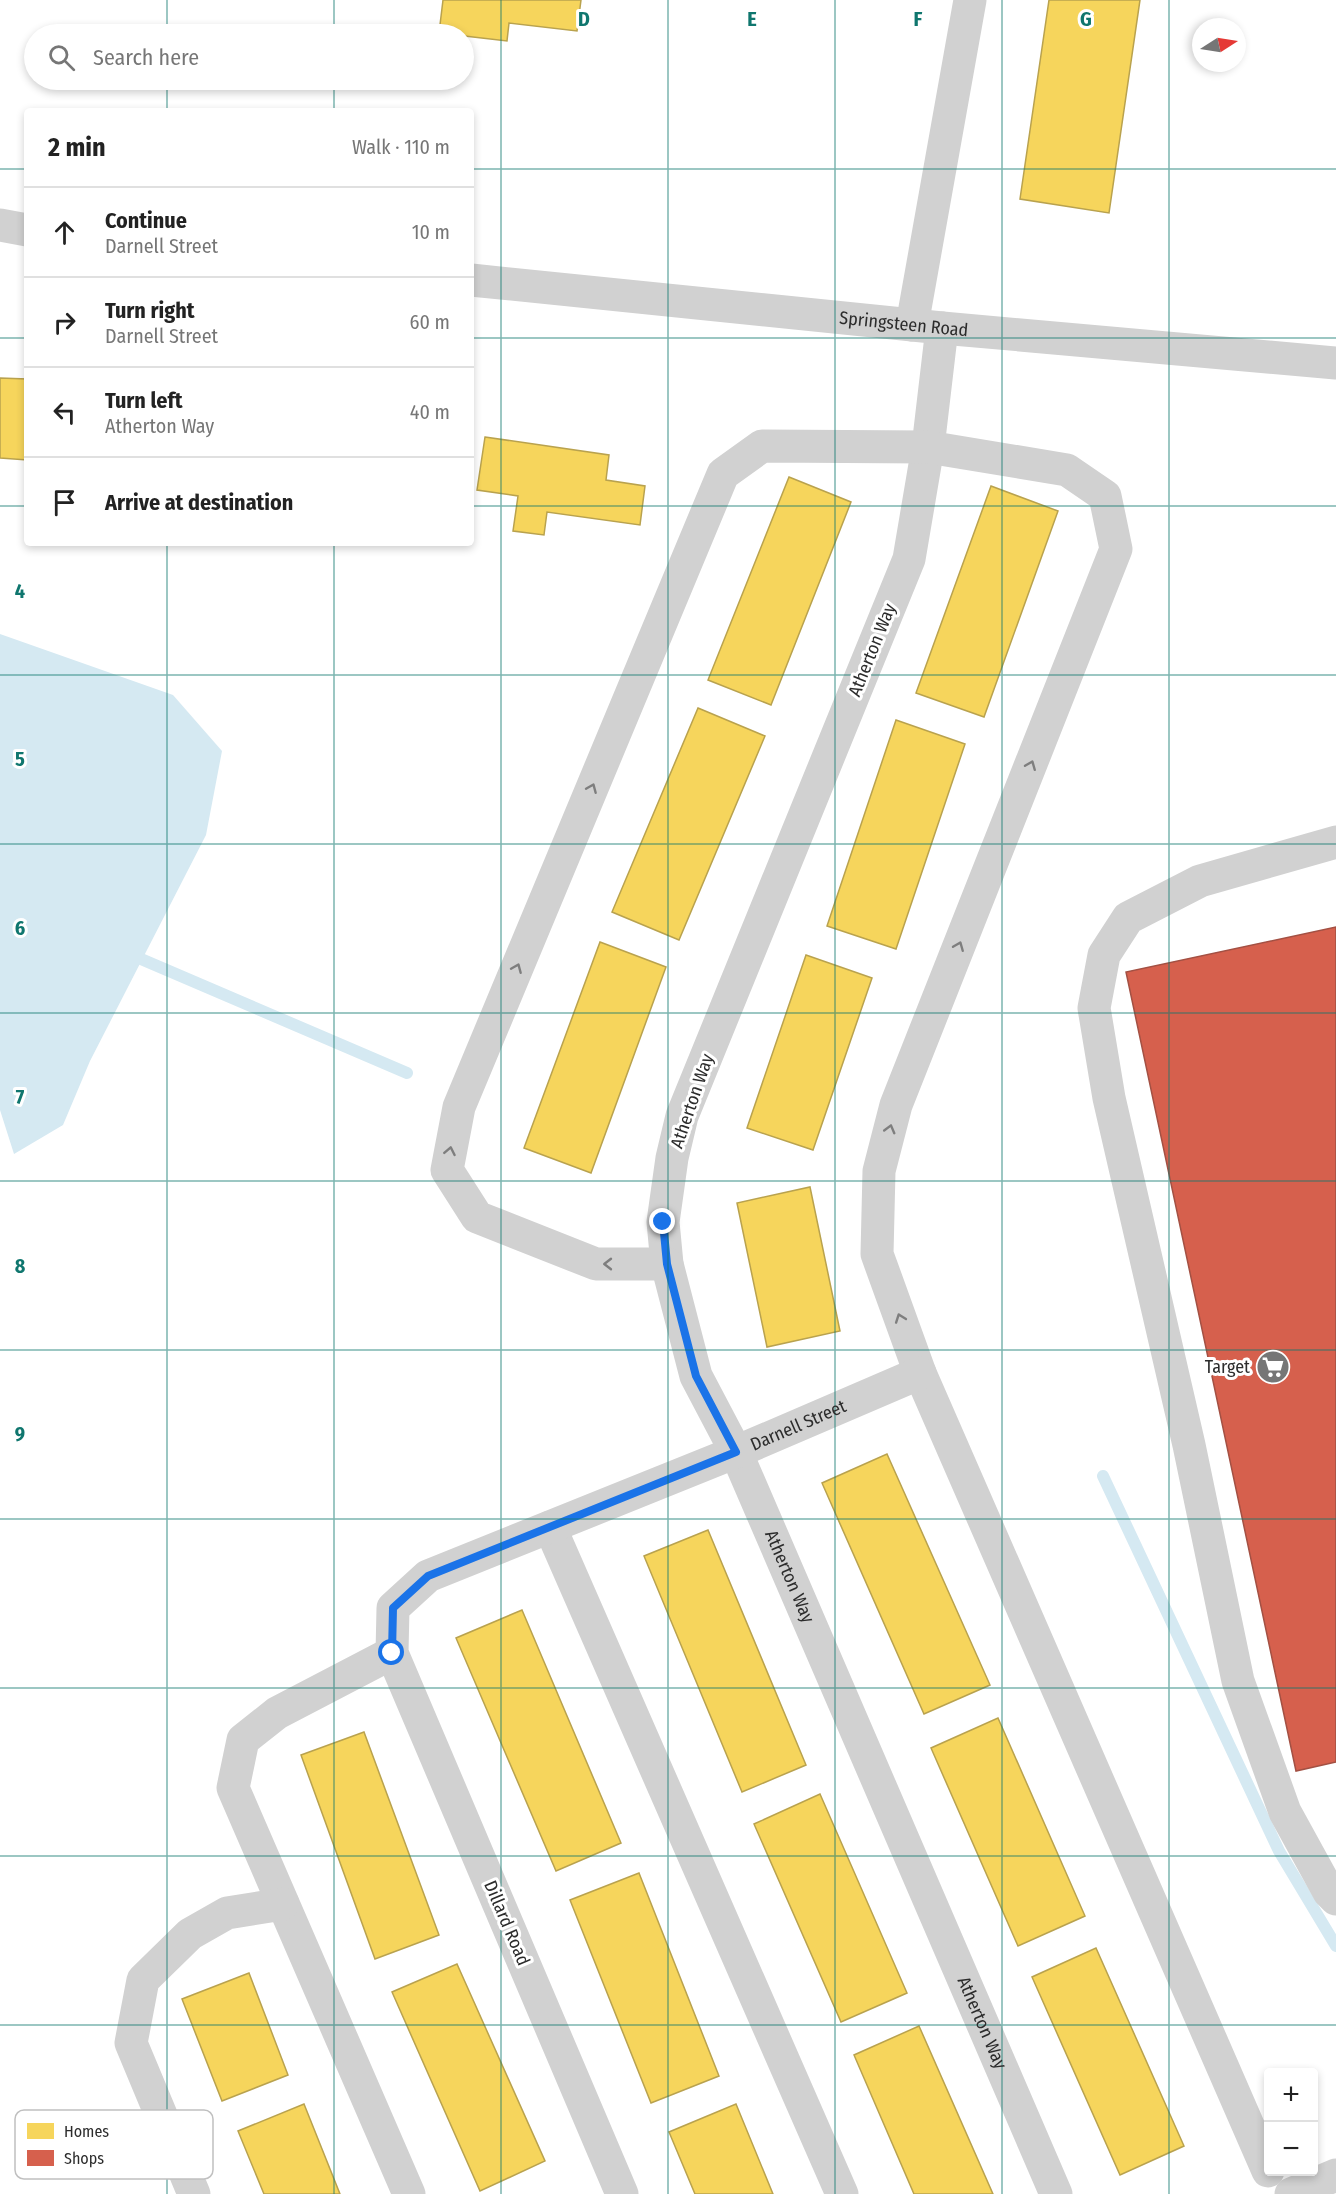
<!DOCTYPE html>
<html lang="en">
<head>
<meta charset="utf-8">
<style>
  body { margin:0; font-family:"Fira Sans Condensed",sans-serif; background:#f2f2f2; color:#222 }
  .controls { position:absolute; right:18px; bottom:18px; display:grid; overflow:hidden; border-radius:6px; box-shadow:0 3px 9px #0003 }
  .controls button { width:54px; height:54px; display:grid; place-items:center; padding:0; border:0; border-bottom:2px solid #e0e0e0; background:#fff; color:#222; font:30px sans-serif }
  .compass { position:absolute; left:1192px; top:18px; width:54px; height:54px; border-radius:50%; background:#fff; box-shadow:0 3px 9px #0003; rotate:78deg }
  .stop { position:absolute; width:18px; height:18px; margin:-14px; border:4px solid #1a73e8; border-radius:50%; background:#fff }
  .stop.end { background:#1a73e8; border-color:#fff; box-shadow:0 2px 6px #0008 }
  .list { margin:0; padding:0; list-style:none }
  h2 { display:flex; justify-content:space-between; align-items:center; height:78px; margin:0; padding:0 24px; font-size:26px }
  h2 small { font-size:20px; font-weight:400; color:#767676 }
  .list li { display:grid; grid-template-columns:39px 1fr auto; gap:18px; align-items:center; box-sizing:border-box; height:90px; padding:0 24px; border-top:2px solid #e0e0e0 }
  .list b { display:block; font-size:22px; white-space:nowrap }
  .list p { margin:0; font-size:20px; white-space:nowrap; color:#767676 }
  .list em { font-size:20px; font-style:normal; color:#767676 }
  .icon { flex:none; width:33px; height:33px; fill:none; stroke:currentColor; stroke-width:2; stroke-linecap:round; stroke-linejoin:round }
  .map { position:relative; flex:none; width:1336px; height:2194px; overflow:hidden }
  .search { position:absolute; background:#fff; box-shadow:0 3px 9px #0003; left:24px; top:24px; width:450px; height:66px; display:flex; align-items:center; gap:15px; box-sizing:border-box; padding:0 21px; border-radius:33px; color:#767676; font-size:22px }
  .panel { position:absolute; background:#fff; box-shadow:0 3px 9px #0003; left:24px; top:108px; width:450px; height:438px; border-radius:6px }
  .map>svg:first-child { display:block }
  .water { fill:#d5e9f2 }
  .homes { fill:#f6d55c; stroke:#b9a24e; stroke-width:1.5 }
  .shops { fill:#d6604d; stroke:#a35043; stroke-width:1.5 }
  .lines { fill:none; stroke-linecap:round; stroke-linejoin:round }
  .stream { stroke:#d5e9f2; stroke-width:12 }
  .minor { stroke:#d1d1d1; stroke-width:33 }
  .oneway { stroke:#7e7e7e }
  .route { stroke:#1a73e8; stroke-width:8 }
  .grid { fill:none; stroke:#0f766e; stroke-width:1.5; stroke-opacity:0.55 }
  .labels { text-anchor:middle; stroke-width:6; stroke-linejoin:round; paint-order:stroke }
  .street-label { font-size:18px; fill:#2c2c2c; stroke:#fff }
  .poi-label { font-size:18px; fill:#2c2c2c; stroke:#fff; text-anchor:end }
  .key { fill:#fff; stroke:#c0c0c0; stroke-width:1.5 }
  .key-label { font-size:16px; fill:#2c2c2c }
  .grid-label { font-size:20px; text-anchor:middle; font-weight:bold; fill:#0f766e; stroke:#fff; stroke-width:6; stroke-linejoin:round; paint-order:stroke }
</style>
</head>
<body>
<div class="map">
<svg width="1336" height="2194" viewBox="0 0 1336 2194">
  <rect width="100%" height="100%" fill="#fff"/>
  <!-- water -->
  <path class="water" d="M 0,634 L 173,695 L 222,751 L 206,835 L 90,1061 L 63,1125 L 14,1154 L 0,1110 Z"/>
  <!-- homes -->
  <g class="homes">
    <path d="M 443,0 L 581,0 L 577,31 L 509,23 L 507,41 L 439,33 Z"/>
    <path d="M 1049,0 L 1140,0 L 1109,213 L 1020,199 Z"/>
    <path d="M 0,378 L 27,379 L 27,460 L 0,458 Z"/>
    <path d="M 485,437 L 609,455 L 606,480 L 645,486 L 640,525 L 547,512 L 544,535 L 513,531 L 518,496 L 477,490 Z"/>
    <path d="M 789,477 L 851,502 L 771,705 L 708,680 Z"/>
    <path d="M 991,486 L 1058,511 L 984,717 L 916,693 Z"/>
    <path d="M 698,708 L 765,736 L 679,940 L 612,912 Z"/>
    <path d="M 896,720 L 965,744 L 896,949 L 827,926 Z"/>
    <path d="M 600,942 L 666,967 L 591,1173 L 524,1148 Z"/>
    <path d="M 806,955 L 872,978 L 813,1150 L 747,1128 Z"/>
    <path d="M 810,1187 L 840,1331 L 767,1347 L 737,1203 Z"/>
    <path d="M 887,1454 L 990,1685 L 924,1714 L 822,1483 Z"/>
    <path d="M 708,1530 L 806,1765 L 742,1792 L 644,1556 Z"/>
    <path d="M 522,1610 L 621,1843 L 556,1871 L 456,1638 Z"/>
    <path d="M 998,1718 L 1085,1916 L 1018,1946 L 931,1748 Z"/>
    <path d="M 364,1732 L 439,1935 L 375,1959 L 301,1755 Z"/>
    <path d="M 820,1794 L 907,1993 L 841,2022 L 754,1824 Z"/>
    <path d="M 639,1873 L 719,2076 L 651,2103 L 570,1900 Z"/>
    <path d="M 1096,1948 L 1184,2146 L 1120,2175 L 1032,1977 Z"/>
    <path d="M 457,1964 L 545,2161 L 480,2191 L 392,1992 Z"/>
    <path d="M 249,1973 L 288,2075 L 222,2101 L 182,1999 Z"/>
    <path d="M 919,2026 L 993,2194 L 914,2194 L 854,2055 Z"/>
    <path d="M 304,2104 L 340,2194 L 264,2194 L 238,2131 Z"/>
    <path d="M 736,2104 L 773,2194 L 695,2194 L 669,2132 Z"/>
  </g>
  <!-- shops -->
  <path class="shops" d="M 1336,927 L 1336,1762 L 1296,1771 L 1126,972 Z"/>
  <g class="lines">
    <!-- stream -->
    <g class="stream">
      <path d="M 141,959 L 407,1073"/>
      <path d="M 1103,1476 L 1279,1851 L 1336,1946"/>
    </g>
    <!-- minor -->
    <g class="minor">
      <path d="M 0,225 L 27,230"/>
      <path id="s1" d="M 471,280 L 942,328 L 1336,363"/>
      <path d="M 912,325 L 970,0"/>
      <path id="s2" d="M 942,328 L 928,447 L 909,559 L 682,1116 L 672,1158 L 663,1222 L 667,1264 L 696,1376 L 736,1452 L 1056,2194"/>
      <path d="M 1336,842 L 1200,881 L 1128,918 L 1104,955 L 1094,1008 L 1109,1098 L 1189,1445 L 1238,1681 L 1285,1812 L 1329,1892 L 1336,1899"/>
      <path d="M 667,1264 L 596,1264 L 477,1217 L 447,1170 L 459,1107 L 723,474 L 762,446 L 928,447 L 1067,470 L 1105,496 L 1116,549 L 896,1105 L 879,1171 L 877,1254 L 920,1373 L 1268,2171"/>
      <path d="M 550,1527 L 842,2194"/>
      <path d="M 392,1653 L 277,1713 L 243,1740 L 233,1788 L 409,2194"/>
      <path d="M 194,2194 L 131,2043 L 143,1980 L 190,1934 L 227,1913 L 283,1904"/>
      <path id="s3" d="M 622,2194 L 392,1653 L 393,1608 L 428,1576 L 736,1452 L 920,1373"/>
      <path d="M 1291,2194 L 1336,2175"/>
    </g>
  </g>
  <!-- one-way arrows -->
  <defs><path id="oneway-chevron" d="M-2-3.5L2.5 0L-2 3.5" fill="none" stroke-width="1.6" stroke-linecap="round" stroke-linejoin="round" transform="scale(1.5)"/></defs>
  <g class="oneway">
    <use href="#oneway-chevron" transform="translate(1031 765) rotate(-68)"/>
    <use href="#oneway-chevron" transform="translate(592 788) rotate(-67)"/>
    <use href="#oneway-chevron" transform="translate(959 946) rotate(-68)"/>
    <use href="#oneway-chevron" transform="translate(517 968) rotate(-67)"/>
    <use href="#oneway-chevron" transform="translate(890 1129) rotate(-75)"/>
    <use href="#oneway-chevron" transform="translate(450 1151) rotate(-79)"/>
    <use href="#oneway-chevron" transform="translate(608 1264) rotate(180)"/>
    <use href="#oneway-chevron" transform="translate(900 1318) rotate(-110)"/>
  </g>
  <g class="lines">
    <!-- route -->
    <path class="route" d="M 392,1653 L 393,1608 L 428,1576 L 736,1452 L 696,1376 L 667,1264 L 663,1222"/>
  </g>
  <!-- grid -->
  <path class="grid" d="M 167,0 L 167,34M 334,0 L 334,34M 501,0 L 501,2194M 668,0 L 668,2194M 835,0 L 835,2194M 1002,0 L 1002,2194M 1169,0 L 1169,2194M 167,80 L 167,111M 334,80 L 334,111M 0,169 L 27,169M 471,169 L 1336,169M 0,338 L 27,338M 471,338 L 1336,338M 0,506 L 27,506M 471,506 L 1336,506M 167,543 L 167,2194M 334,543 L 334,2194M 0,675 L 1336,675M 0,844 L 1336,844M 0,1013 L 1336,1013M 0,1181 L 1336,1181M 0,1350 L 1336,1350M 0,1519 L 1336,1519M 0,1688 L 1336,1688M 0,1856 L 1336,1856M 0,2025 L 1336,2025"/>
  <!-- icons -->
  <defs>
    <symbol id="supermarket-disc" viewBox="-11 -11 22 22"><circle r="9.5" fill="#767676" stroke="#fff"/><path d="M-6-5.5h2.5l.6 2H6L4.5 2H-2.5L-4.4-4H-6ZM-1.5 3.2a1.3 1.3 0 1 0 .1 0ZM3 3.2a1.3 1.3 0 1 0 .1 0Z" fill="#fff"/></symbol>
  </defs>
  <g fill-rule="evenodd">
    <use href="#supermarket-disc" x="1254" y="1348" width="38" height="38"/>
  </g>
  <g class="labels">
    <!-- street labels -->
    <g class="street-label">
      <text dy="6" stroke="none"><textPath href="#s1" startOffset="435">Springsteen Road</textPath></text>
      <text transform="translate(872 650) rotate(-68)" y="6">Atherton Way</text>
      <text transform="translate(692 1101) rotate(-71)" y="6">Atherton Way</text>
      <text dy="6" stroke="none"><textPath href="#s3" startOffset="1080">Darnell Street</textPath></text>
      <text dy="6" stroke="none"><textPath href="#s2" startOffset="1322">Atherton Way</textPath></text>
      <text transform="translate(507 1923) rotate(67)" y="6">Dillard Road</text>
      <text dy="6" stroke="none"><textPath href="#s2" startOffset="1808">Atherton Way</textPath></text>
    </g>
    <!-- poi labels -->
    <g class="poi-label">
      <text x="1250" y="1373">Target</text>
    </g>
  </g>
  <!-- legend -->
  <rect x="15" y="2110" width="198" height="69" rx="9" class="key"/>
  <rect x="27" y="2123" width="27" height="16" fill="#f6d55c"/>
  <rect x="27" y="2150" width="27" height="16" fill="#d6604d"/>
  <g class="key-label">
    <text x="64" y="2137">Homes</text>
    <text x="64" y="2164">Shops</text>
  </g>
  <g class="grid-label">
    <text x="584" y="26">D</text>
    <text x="752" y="26">E</text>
    <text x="918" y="26">F</text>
    <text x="1086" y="26">G</text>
    <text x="20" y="598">4</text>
    <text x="20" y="766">5</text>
    <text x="20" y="935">6</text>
    <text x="20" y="1104">7</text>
    <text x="20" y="1273">8</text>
    <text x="20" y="1441">9</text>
  </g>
</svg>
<div class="controls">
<button>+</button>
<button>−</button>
</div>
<svg class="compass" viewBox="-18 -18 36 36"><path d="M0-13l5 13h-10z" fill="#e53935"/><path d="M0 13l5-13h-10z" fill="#767676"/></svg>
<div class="stop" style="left:392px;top:1653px"></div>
<div class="stop end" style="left:663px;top:1222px"></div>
<div class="search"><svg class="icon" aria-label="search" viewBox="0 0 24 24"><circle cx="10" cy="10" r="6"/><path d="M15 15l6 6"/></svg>Search here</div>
<section class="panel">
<h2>2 min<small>Walk · 110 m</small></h2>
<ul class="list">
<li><svg class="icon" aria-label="ahead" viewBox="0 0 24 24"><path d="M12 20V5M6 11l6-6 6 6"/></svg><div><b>Continue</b><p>Darnell Street</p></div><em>10 m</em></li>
<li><svg class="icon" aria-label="right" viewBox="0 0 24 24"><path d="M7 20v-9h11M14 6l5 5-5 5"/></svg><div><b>Turn right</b><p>Darnell Street</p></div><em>60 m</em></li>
<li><svg class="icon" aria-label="left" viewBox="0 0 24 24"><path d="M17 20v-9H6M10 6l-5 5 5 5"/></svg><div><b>Turn left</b><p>Atherton Way</p></div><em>40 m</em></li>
<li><svg class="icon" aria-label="arrive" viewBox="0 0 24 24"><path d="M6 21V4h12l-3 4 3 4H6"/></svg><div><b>Arrive at destination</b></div></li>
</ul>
</section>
</div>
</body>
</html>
